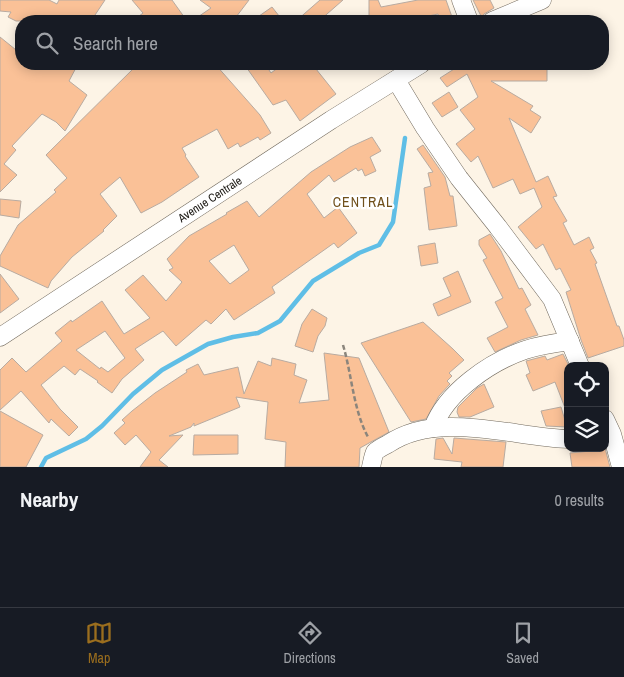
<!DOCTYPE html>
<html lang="en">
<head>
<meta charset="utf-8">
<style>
  body { margin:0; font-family:"Archivo Narrow",sans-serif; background:#242831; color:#f1f3f6 }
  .controls { position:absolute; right:15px; bottom:15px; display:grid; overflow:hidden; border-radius:10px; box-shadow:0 2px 12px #0003 }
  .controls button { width:45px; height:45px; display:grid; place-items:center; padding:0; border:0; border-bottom:1px solid #363941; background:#171b24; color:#f1f3f6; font:25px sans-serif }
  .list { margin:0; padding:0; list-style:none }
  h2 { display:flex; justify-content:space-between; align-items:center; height:65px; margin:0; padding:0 20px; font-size:21px }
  h2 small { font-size:16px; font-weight:400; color:#9ea1a6 }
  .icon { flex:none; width:28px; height:28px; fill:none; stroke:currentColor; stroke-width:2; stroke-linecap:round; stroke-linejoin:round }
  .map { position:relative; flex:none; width:624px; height:467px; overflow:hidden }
  .search { position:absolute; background:#171b24; box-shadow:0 2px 12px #0003; left:15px; right:15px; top:15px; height:55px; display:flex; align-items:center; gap:12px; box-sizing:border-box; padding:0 18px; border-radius:20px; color:#9ea1a6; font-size:19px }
  .sheet { height:140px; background:#171b24 }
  nav { display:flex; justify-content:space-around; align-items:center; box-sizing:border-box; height:70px; border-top:1px solid #363941; background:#171b24; font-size:14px; color:#9ea1a6 }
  nav a { display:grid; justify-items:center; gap:2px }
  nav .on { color:#9b6e1e }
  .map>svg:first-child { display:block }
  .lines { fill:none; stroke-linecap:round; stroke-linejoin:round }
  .stream { stroke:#5fbee6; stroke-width:4.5 }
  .building { fill:#fac197; stroke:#b8aba1; fill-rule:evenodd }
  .minor-casing { stroke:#726a5e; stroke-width:19 }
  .path { stroke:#8b857c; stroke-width:2.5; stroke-dasharray:5 2.5; stroke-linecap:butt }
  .minor { stroke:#fff; stroke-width:18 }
  .labels { text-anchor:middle; stroke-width:4.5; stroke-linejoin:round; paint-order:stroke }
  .street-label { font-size:12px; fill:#1b1813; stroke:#fff }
  .neighbourhood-label { font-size:14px; letter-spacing:1px; fill:#70501b; stroke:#fff }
</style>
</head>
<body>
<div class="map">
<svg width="624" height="467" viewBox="0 0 624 467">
  <rect width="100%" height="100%" fill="#fdf4e6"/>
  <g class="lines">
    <!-- stream -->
    <path class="stream" d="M 41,467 L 46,458 L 86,439 L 102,426 L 133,394 L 162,370 L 208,344 L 233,337 L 258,333 L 280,321 L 313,281 L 359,253 L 379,245 L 393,222 L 405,138"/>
  </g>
  <!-- building -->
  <g class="building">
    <path d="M 0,0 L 49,0 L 57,4 L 59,0 L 105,0 L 91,21 L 16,21 L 8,17 L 11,12 L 0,11 Z"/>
    <path d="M 132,0 L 172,0 L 187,21 L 133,21 L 143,13 Z"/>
    <path d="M 200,0 L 249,0 L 233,21 L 192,21 L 211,8 Z"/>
    <path d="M 320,0 L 343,0 L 319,21 L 296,21 Z"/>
    <path d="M 369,0 L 378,0 L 381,7 L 418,0 L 446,0 L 452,17 L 441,21 L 438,14 L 404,21 L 369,21 Z"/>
    <path d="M 473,0 L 490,0 L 494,8 L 484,14 L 482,18 Z"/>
    <path d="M 272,7 L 283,21 L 252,21 Z"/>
    <path d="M 0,37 L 21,54 L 21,64 L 78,64 L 69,81 L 87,95 L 65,131 L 56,122 L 42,114 L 12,146 L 16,150 L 4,164 L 17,175 L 0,192 Z"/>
    <path d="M 138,64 L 215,64 L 260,115 L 271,133 L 260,140 L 258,137 L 240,147 L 238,143 L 228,149 L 217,129 L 182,148 L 186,155 L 185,156 L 199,177 L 162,202 L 141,213 L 120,177 L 100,194 L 117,216 L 103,230 L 104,231 L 72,257 L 51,281 L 48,288 L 0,266 L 0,256 L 18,225 L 56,192 L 54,190 L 67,178 L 46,155 Z"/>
    <path d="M 244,64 L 265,64 L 271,73 L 283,64 L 312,64 L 336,94 L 300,121 L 286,100 L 273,105 Z"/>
    <path d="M 462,64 L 547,64 L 547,81 L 491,81 L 533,106 L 530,110 L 541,117 L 531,133 L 509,118 L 536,182 L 548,176 L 557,196 L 553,197 L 567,221 L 563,223 L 574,245 L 589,237 L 594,248 L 590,250 L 597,263 L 595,264 L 617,326 L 619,326 L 624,340 L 624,346 L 588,358 L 581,340 L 566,292 L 571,290 L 560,268 L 556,270 L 543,244 L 536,249 L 518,227 L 542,207 L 534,188 L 520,194 L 513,179 L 493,188 L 478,156 L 471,162 L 456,144 L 475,129 L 460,110 L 478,97 L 467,74 L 447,87 L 440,78 Z"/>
    <path d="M 449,92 L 458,107 L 442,117 L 432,103 Z"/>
    <path d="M 372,137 L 381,151 L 370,157 L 376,171 L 365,176 L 362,169 L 358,171 L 356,168 L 334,182 L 329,175 L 307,194 L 324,218 L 338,207 L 357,233 L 338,248 L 334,243 L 272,287 L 275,293 L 234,320 L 226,309 L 211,324 L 206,320 L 176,346 L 163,331 L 135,349 L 144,360 L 122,379 L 112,393 L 97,382 L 98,381 L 80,369 L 75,375 L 64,366 L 41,385 L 60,409 L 78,427 L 69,436 L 51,419 L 49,423 L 21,391 L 0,410 L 0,370 L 12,358 L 26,372 L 62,341 L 55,333 L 71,320 L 72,322 L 102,301 L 124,334 L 150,318 L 125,290 L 143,275 L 166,301 L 182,282 L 169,270 L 173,268 L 167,259 L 189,236 L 227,214 L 226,213 L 247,201 L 259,217 L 311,172 L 350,147 ZM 234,245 L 249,270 L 230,284 L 209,261 ZM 105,331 L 125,358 L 108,372 L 101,367 L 100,369 L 76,350 Z"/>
    <path d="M 423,145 L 445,177 L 450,196 L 453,196 L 457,226 L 429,230 L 424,188 L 431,186 L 428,173 L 433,172 L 417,149 Z"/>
    <path d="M 0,199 L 21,201 L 19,218 L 0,215 Z"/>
    <path d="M 490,234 L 501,251 L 519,289 L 522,288 L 531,305 L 525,309 L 538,335 L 521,340 L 495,352 L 487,338 L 508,327 L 495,302 L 503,298 L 483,260 L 487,258 L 479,245 L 479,240 Z"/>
    <path d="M 435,243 L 438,263 L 421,266 L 418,246 Z"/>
    <path d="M 458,271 L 471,302 L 438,316 L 433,304 L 451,296 L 443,278 Z"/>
    <path d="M 0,274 L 19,299 L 0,313 Z"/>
    <path d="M 312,309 L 327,318 L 325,326 L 318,336 L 313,352 L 295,346 L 302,324 Z"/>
    <path d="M 423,322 L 453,349 L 464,360 L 449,373 L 452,376 L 447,381 L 450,384 L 439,396 L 426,419 L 411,422 L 361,343 Z"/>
    <path d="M 324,353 L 359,358 L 389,432 L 360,448 L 359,467 L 285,467 L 286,442 L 265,439 L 268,402 L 236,397 L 240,407 L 194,426 L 194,423 L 191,427 L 169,436 L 183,435 L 159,460 L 168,467 L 140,467 L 151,452 L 136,435 L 125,445 L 114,433 L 125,423 L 122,420 L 132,411 L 155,393 L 187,372 L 186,370 L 198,364 L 204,375 L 238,367 L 244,394 L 258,361 L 271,366 L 272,358 L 296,364 L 294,375 L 307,380 L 299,403 L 329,400 Z"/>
    <path d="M 563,354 L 568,364 L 567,413 L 555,382 L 533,391 L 526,375 L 530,373 L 526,361 L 545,356 L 547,360 Z"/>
    <path d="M 484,384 L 494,407 L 470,417 L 459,417 L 457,412 L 458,407 L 477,388 Z"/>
    <path d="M 561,407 L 567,427 L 546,426 L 541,411 Z"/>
    <path d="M 0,411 L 43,435 L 26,467 L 0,467 Z"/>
    <path d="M 194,435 L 238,435 L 238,454 L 193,455 Z"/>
    <path d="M 443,438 L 452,454 L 454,438 L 506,442 L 503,467 L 461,467 L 462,462 L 434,459 L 436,439 Z"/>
    <path d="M 590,448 L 605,448 L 610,467 L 572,467 L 570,453 L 591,451 Z"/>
  </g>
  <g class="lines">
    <defs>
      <g id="minor">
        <path d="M 461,0 L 469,21"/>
        <path d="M 492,21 L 542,0"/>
        <path d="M 396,80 L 425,128 L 459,178 L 498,227 L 552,299 L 580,366"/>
        <path id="s1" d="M 0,337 L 331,120 L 421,64"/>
        <path d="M 605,419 L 612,434 L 621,467"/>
        <path d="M 433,428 C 446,392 490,362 525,350 C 540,345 555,343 570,341"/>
        <path d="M 371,467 C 372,463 373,456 375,452 C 378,449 384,446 388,444 C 438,410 512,437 568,439"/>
      </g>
    </defs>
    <!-- minor casing -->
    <use href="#minor" class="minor-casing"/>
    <!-- path -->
    <path class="path" d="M 343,345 C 352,375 353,409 368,437"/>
    <!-- minor -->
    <use href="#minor" class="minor"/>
  </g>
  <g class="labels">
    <!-- street labels -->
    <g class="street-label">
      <text dy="4" stroke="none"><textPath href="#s1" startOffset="251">Avenue Centrale</textPath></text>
    </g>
    <!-- neighbourhood labels -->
    <g class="neighbourhood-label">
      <text x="363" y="207">CENTRAL</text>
    </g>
  </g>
</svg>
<div class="controls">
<button><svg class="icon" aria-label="locate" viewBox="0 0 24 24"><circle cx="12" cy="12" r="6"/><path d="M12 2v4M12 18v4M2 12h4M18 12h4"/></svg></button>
<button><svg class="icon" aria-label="layers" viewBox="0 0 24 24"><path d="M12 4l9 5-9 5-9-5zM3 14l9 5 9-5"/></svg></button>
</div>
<div class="search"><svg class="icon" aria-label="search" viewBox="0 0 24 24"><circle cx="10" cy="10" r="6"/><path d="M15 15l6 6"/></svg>Search here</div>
</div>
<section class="sheet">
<h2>Nearby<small>0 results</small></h2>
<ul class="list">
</ul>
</section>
<nav>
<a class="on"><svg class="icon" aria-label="map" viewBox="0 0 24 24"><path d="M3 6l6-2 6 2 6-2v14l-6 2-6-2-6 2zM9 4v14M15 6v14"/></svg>Map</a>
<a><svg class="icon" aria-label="directions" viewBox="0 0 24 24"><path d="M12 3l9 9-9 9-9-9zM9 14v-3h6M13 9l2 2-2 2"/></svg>Directions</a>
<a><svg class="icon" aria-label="saved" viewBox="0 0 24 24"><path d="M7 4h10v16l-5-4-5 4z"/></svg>Saved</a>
</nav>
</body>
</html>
